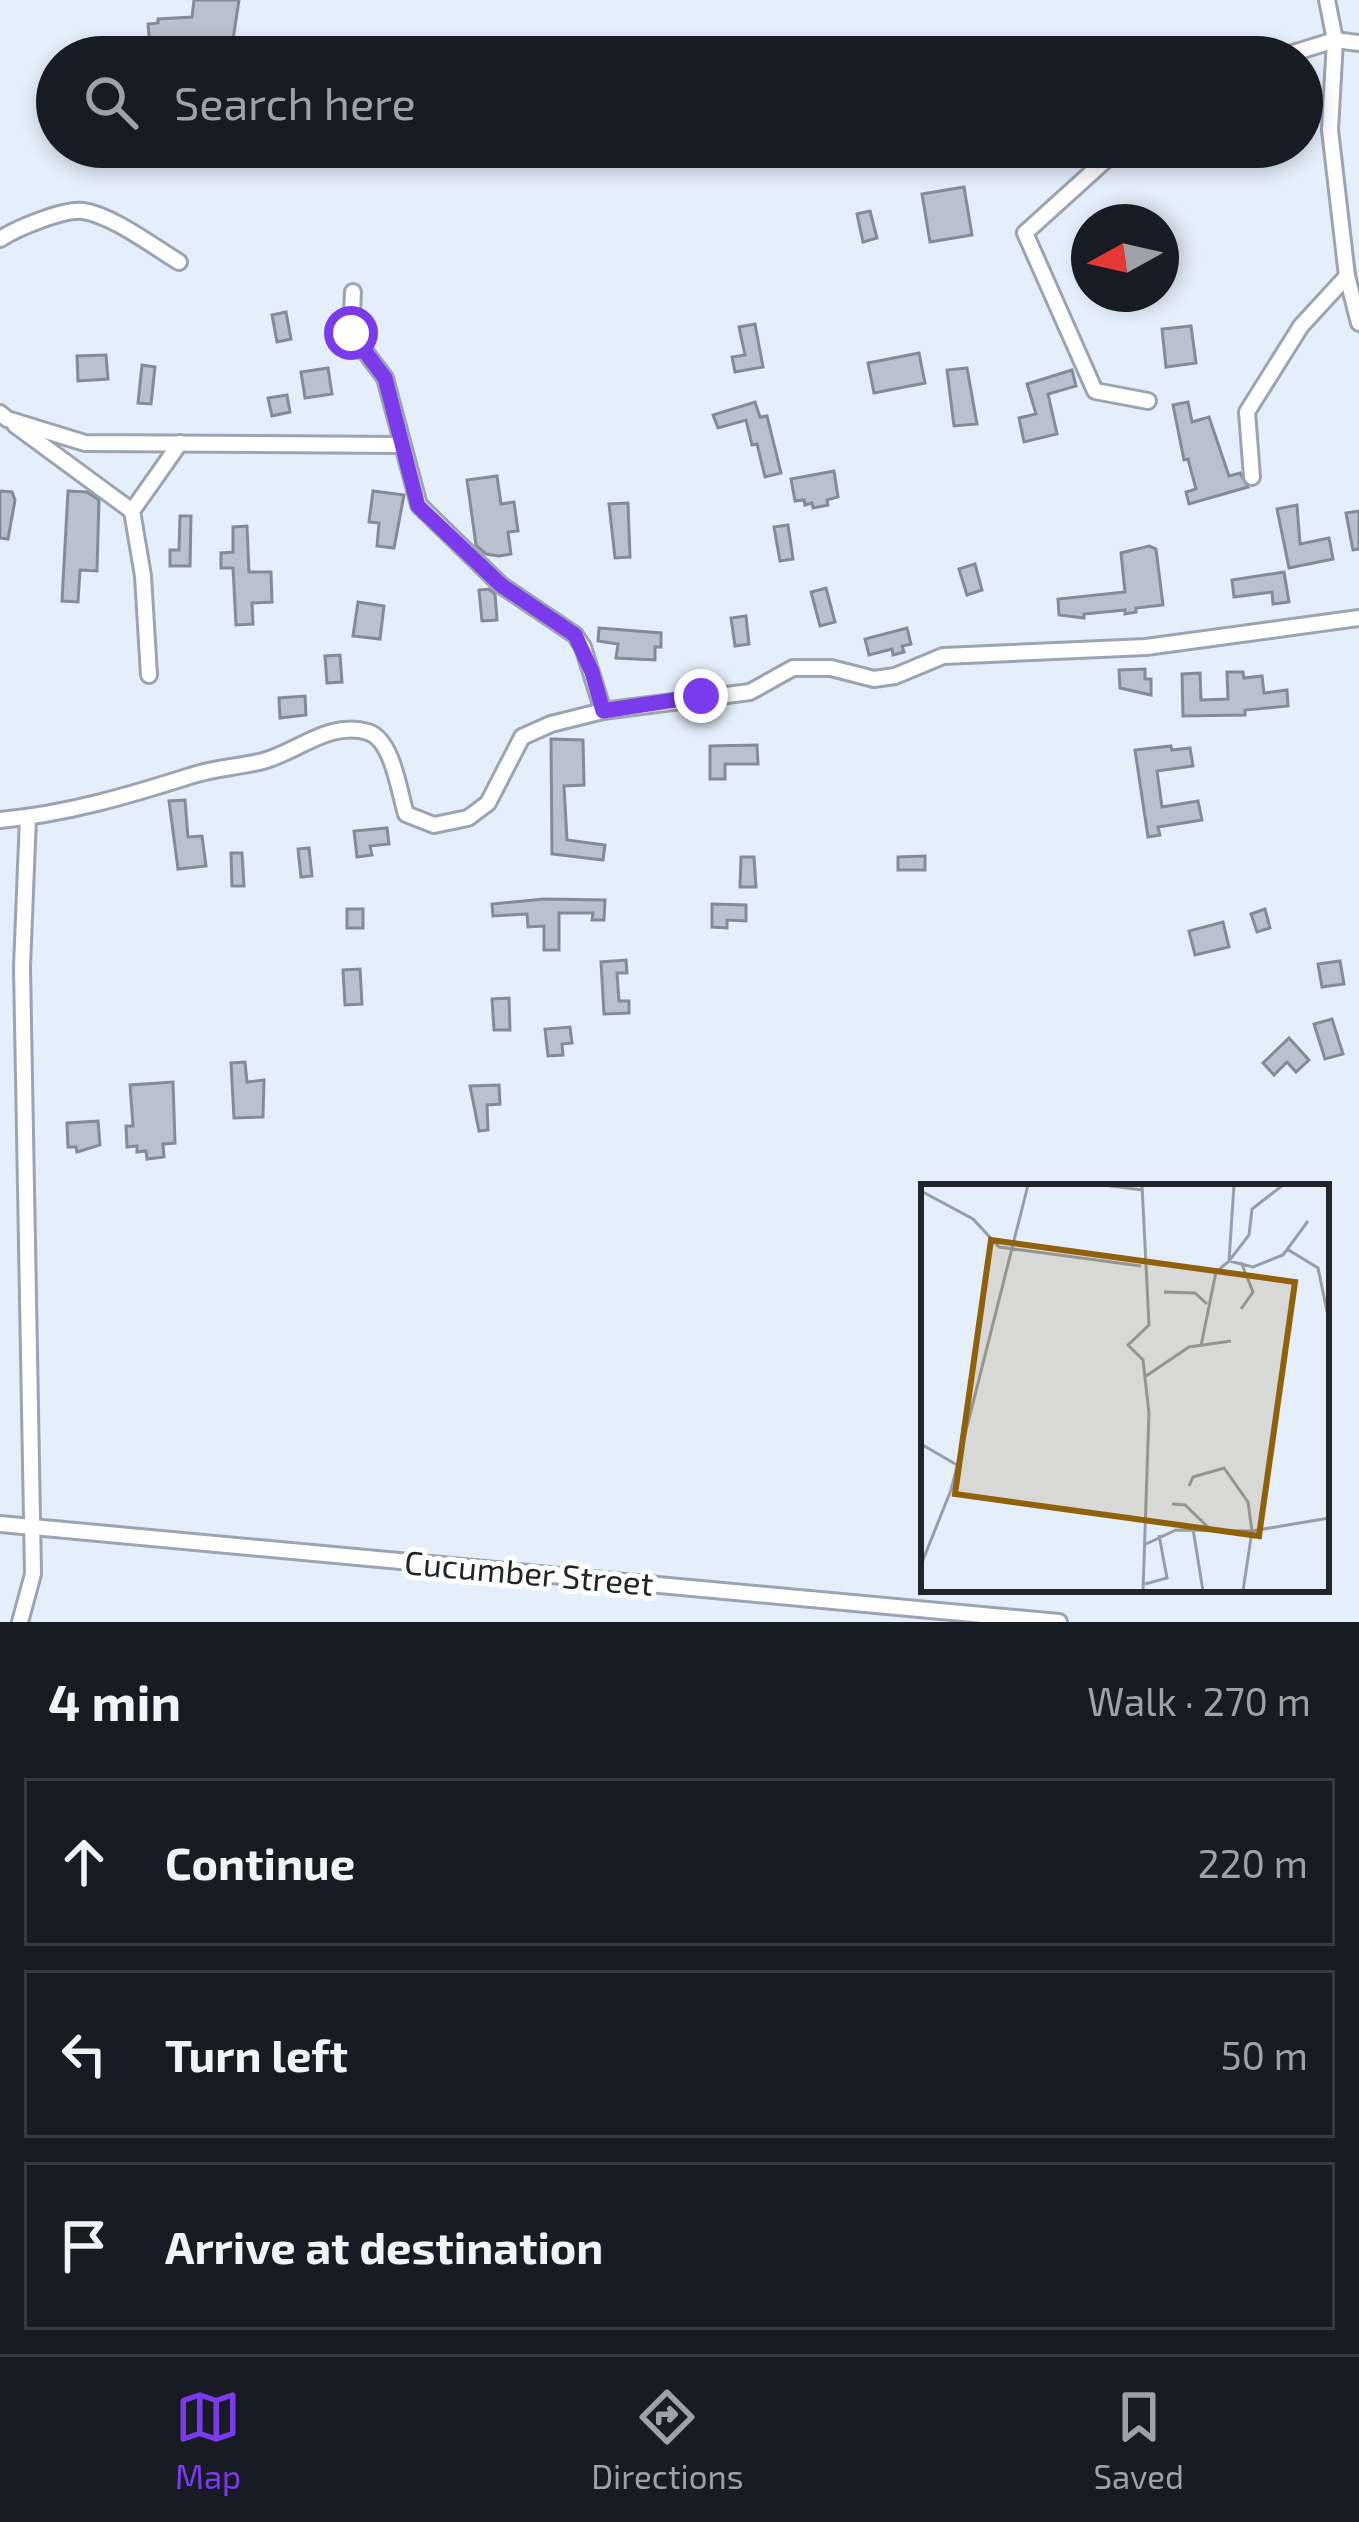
<!DOCTYPE html>
<html lang="en">
<head>
<meta charset="utf-8">
<style>
  body { margin:0; font-family:"Exo 2",sans-serif; background:#20242c; color:#f1f3f6 }
  .compass { position:absolute; left:1071px; top:204px; width:108px; height:108px; border-radius:50%; background:#171b24; box-shadow:0 6px 18px #0003; rotate:262deg }
  .stop { position:absolute; width:36px; height:36px; margin:-27px; border:9px solid #7c3aed; border-radius:50%; background:#fff }
  .stop.end { background:#7c3aed; border-color:#fff; box-shadow:0 3px 12px #0008 }
  .list { margin:0; padding:0; list-style:none }
  h2 { display:flex; justify-content:space-between; align-items:center; height:156px; margin:0; padding:0 48px; font-size:51px }
  h2 small { font-size:39px; font-weight:400; color:#9ea1a6 }
  .list li { display:grid; grid-template-columns:78px 1fr auto; gap:36px; align-items:center; box-sizing:border-box; height:168px; margin:0 24px 24px; padding:0 24px; border:3px solid #363941; border-radius:0px }
  .list b { display:block; font-size:45px; white-space:nowrap }
  .list em { font-size:39px; font-style:normal; color:#9ea1a6 }
  .icon { flex:none; width:66px; height:66px; fill:none; stroke:currentColor; stroke-width:2; stroke-linecap:round; stroke-linejoin:round }
  .map { position:relative; flex:none; width:1359px; height:1622px; overflow:hidden }
  .search { position:absolute; background:#171b24; box-shadow:0 6px 18px #0003; left:36px; right:36px; top:36px; height:132px; display:flex; align-items:center; gap:30px; box-sizing:border-box; padding:0 42px; border-radius:66px; color:#9ea1a6; font-size:45px }
  .sheet { height:732px; background:#171b24 }
  nav { display:flex; justify-content:space-around; align-items:center; box-sizing:border-box; height:168px; border-top:3px solid #363941; background:#171b24; font-size:33px; color:#9ea1a6 }
  nav a { display:grid; justify-items:center; gap:6px }
  nav .on { color:#7c3aed }
  .map>svg:first-child { display:block }
  .building { fill:#b8c1cd; stroke:#838b96; stroke-width:3 }
  .lines { fill:none; stroke-linecap:round; stroke-linejoin:round }
  .street-casing { stroke:#9ba4b0; stroke-width:20 }
  .street { stroke:#fff; stroke-width:14 }
  .route { stroke:#7c3aed; stroke-width:15 }
  .labels { text-anchor:middle; stroke-width:10; stroke-linejoin:round; paint-order:stroke }
  .street-label { font-size:33px; fill:#212428; stroke:#fff }
  .inset-road { fill:none; stroke:#979ea7; stroke-width:3 }
  .view { fill:#8f610a; fill-opacity:0.15; stroke:#8f610a; stroke-width:6 }
  .inset-edge { fill:none; stroke:#212428; stroke-width:6 }
</style>
</head>
<body>
<div class="map">
<svg width="1359" height="1622" viewBox="0 0 1359 1622">
  <rect width="100%" height="100%" fill="#e5effb"/>
  <!-- building -->
  <g class="building">
    <path d="M 194,0 L 239,0 L 231,53 L 211,51 L 212,57 L 151,57 L 148,24 L 158,23 L 158,19 L 192,17 Z"/>
    <path d="M 964,187 L 972,235 L 930,242 L 922,194 Z"/>
    <path d="M 870,211 L 877,238 L 863,242 L 857,214 Z"/>
    <path d="M 286,312 L 291,339 L 277,342 L 272,315 Z"/>
    <path d="M 755,324 L 763,367 L 735,372 L 732,357 L 745,355 L 739,327 Z"/>
    <path d="M 1191,326 L 1196,363 L 1166,367 L 1162,329 Z"/>
    <path d="M 919,353 L 925,383 L 874,393 L 868,363 Z"/>
    <path d="M 106,355 L 108,379 L 78,381 L 77,356 Z"/>
    <path d="M 142,365 L 155,367 L 151,404 L 138,403 Z"/>
    <path d="M 328,368 L 332,394 L 305,398 L 301,372 Z"/>
    <path d="M 967,368 L 977,424 L 954,426 L 947,370 Z"/>
    <path d="M 1072,370 L 1076,386 L 1048,394 L 1057,434 L 1024,442 L 1019,418 L 1036,414 L 1027,384 Z"/>
    <path d="M 287,395 L 290,412 L 272,416 L 268,398 Z"/>
    <path d="M 755,402 L 760,417 L 767,416 L 781,473 L 765,477 L 757,444 L 752,445 L 746,420 L 718,428 L 713,415 Z"/>
    <path d="M 1188,402 L 1192,422 L 1209,417 L 1229,476 L 1240,473 L 1248,487 L 1189,504 L 1186,492 L 1196,489 L 1188,459 L 1184,460 L 1173,405 Z"/>
    <path d="M 834,471 L 838,497 L 827,500 L 828,505 L 813,508 L 812,503 L 805,505 L 804,500 L 795,501 L 791,479 Z"/>
    <path d="M 497,476 L 501,504 L 514,502 L 518,531 L 508,532 L 511,554 L 499,556 L 486,554 L 476,545 L 467,480 Z"/>
    <path d="M 0,491 L 12,492 L 15,500 L 8,539 L 0,538 Z"/>
    <path d="M 68,491 L 87,492 L 99,500 L 97,571 L 80,570 L 78,602 L 62,601 Z"/>
    <path d="M 373,491 L 404,495 L 394,548 L 377,546 L 379,523 L 369,522 Z"/>
    <path d="M 628,503 L 630,557 L 615,558 L 609,504 Z"/>
    <path d="M 1297,505 L 1300,544 L 1329,538 L 1333,559 L 1289,568 L 1277,509 Z"/>
    <path d="M 1359,511 L 1359,549 L 1353,550 L 1346,513 Z"/>
    <path d="M 180,516 L 191,516 L 190,566 L 170,566 L 170,550 L 179,550 Z"/>
    <path d="M 788,525 L 793,559 L 780,561 L 774,527 Z"/>
    <path d="M 247,526 L 249,572 L 271,572 L 272,602 L 252,603 L 253,624 L 236,625 L 233,568 L 221,568 L 221,553 L 233,552 L 233,527 Z"/>
    <path d="M 1149,546 L 1156,549 L 1163,605 L 1136,608 L 1136,612 L 1125,614 L 1125,610 L 1084,614 L 1084,618 L 1059,615 L 1058,599 L 1125,592 L 1121,553 Z"/>
    <path d="M 975,564 L 982,590 L 967,595 L 959,569 Z"/>
    <path d="M 1284,572 L 1289,602 L 1273,604 L 1272,592 L 1234,597 L 1232,580 Z"/>
    <path d="M 826,588 L 835,622 L 820,626 L 811,592 Z"/>
    <path d="M 489,589 L 495,594 L 497,620 L 482,621 L 479,590 Z"/>
    <path d="M 358,602 L 384,606 L 380,639 L 353,636 Z"/>
    <path d="M 746,616 L 749,644 L 735,646 L 731,618 Z"/>
    <path d="M 599,628 L 661,633 L 661,647 L 655,647 L 655,660 L 616,658 L 618,644 L 598,641 Z"/>
    <path d="M 907,628 L 911,644 L 902,646 L 904,652 L 893,655 L 892,649 L 869,655 L 865,639 Z"/>
    <path d="M 340,655 L 342,682 L 327,683 L 325,656 Z"/>
    <path d="M 1145,669 L 1145,679 L 1151,679 L 1151,695 L 1120,688 L 1119,670 Z"/>
    <path d="M 1227,672 L 1243,672 L 1244,678 L 1262,676 L 1264,693 L 1287,690 L 1288,706 L 1245,710 L 1245,715 L 1183,716 L 1182,674 L 1200,673 L 1201,700 L 1228,699 Z"/>
    <path d="M 305,696 L 306,715 L 280,718 L 279,698 Z"/>
    <path d="M 551,739 L 583,740 L 584,785 L 564,786 L 567,840 L 605,845 L 603,860 L 552,854 Z"/>
    <path d="M 757,745 L 758,764 L 725,764 L 725,779 L 710,779 L 710,746 Z"/>
    <path d="M 1171,746 L 1172,750 L 1190,748 L 1193,766 L 1157,771 L 1162,807 L 1198,801 L 1202,820 L 1158,827 L 1160,835 L 1148,837 L 1135,750 Z"/>
    <path d="M 185,800 L 188,837 L 202,836 L 206,866 L 178,869 L 169,801 Z"/>
    <path d="M 387,828 L 389,844 L 370,846 L 372,855 L 357,857 L 354,831 Z"/>
    <path d="M 309,848 L 312,876 L 301,877 L 298,849 Z"/>
    <path d="M 231,853 L 242,853 L 244,886 L 232,886 Z"/>
    <path d="M 925,856 L 925,870 L 898,870 L 898,857 Z"/>
    <path d="M 741,857 L 754,857 L 756,887 L 740,887 Z"/>
    <path d="M 544,899 L 605,900 L 604,920 L 592,920 L 593,913 L 559,913 L 559,950 L 544,950 L 544,926 L 528,927 L 527,914 L 493,916 L 492,904 Z"/>
    <path d="M 712,904 L 746,905 L 746,921 L 727,920 L 727,928 L 712,927 Z"/>
    <rect x="347" y="909" width="16" height="19"/>
    <path d="M 1265,909 L 1270,928 L 1257,932 L 1251,914 Z"/>
    <path d="M 1223,922 L 1229,947 L 1195,955 L 1189,931 Z"/>
    <path d="M 626,960 L 627,973 L 617,973 L 619,1001 L 629,1001 L 629,1013 L 604,1014 L 601,962 Z"/>
    <path d="M 1340,961 L 1344,984 L 1322,987 L 1318,964 Z"/>
    <path d="M 360,969 L 362,1004 L 345,1005 L 343,970 Z"/>
    <path d="M 509,998 L 510,1030 L 494,1030 L 492,999 Z"/>
    <path d="M 1332,1019 L 1343,1054 L 1325,1059 L 1314,1024 Z"/>
    <path d="M 570,1027 L 572,1043 L 562,1044 L 563,1055 L 548,1056 L 545,1029 Z"/>
    <path d="M 1289,1038 L 1309,1060 L 1296,1072 L 1287,1062 L 1274,1075 L 1263,1063 Z"/>
    <path d="M 245,1062 L 247,1082 L 264,1080 L 263,1117 L 234,1118 L 231,1063 Z"/>
    <path d="M 173,1082 L 175,1143 L 163,1144 L 164,1157 L 147,1159 L 146,1151 L 137,1152 L 137,1146 L 127,1147 L 126,1126 L 133,1126 L 130,1085 Z"/>
    <path d="M 499,1085 L 500,1104 L 487,1105 L 488,1130 L 479,1131 L 470,1086 Z"/>
    <path d="M 98,1121 L 100,1145 L 77,1152 L 76,1147 L 68,1147 L 67,1123 Z"/>
  </g>
  <g class="lines">
    <defs>
      <g id="street">
        <path d="M 1327,0 L 1335,40 L 1359,43"/>
        <path d="M 1280,57 L 1335,40 L 1330,130 L 1347,276 L 1359,323"/>
        <path d="M 1120,147 L 1025,233 L 1095,391 L 1148,401"/>
        <path d="M 0,239 C 17,228 63,209 83,211 C 112,215 154,247 179,262"/>
        <path d="M 353,292 L 351,333 L 385,378 L 419,505 L 501,585 L 575,635 L 583,647 L 603,711"/>
        <path d="M 0,413 L 7,419 L 85,443 L 401,445"/>
        <path d="M 15,425 L 132,511"/>
        <path d="M 1252,477 L 1247,412 L 1301,326 L 1347,276"/>
        <path d="M 149,675 L 143,576 L 132,511 L 180,443"/>
        <path d="M 0,820 C 66,814 127,796 190,776 C 213,768 239,767 263,761 C 297,752 330,720 368,732 C 393,740 399,792 406,814 L 434,825 L 468,818 L 488,803 L 522,737 L 551,724 L 603,711 L 750,692 L 793,668 L 831,668 L 874,679 L 895,676 L 943,656 L 1146,647 L 1359,618"/>
        <path d="M 0,1524 L 1059,1622"/>
        <path d="M 20,1622 L 33,1574 L 22,967 L 28,817"/>
      </g>
    </defs>
    <!-- street casing -->
    <use href="#street" class="street-casing"/>
    <!-- street -->
    <use href="#street" class="street"/>
  </g>
  <g class="lines">
    <!-- route -->
    <path class="route" d="M 351,333 L 385,378 L 418,506 L 501,585 L 575,635 L 592,672 L 603,711 L 701,696"/>
  </g>
  <g class="labels">
    <!-- street labels -->
    <g class="street-label">
      <text transform="translate(529 1573) rotate(5)" y="12">Cucumber Street</text>
    </g>
  </g>
  <!-- overview -->
  <g transform="translate(921 1184)">
    <rect width="408" height="408" fill="#e5effb"/>
    <path class="inset-road" d="M 183,1 L 221,6M 221,1 L 228,141 L 207,161 L 222,176 L 228,229 L 222,407M 0,7 L 52,35 L 78,63 L 220,82M 366,65 L 397,84 L 408,137M 308,77 L 328,51 L 331,25 L 362,1M 308,77 L 313,1M 320,78 L 332,108 L 320,125M 243,108 L 274,109 L 286,120M 280,162 L 295,88 L 308,77 L 332,83 L 362,71 L 387,37M 225,192 L 268,163 L 310,157M 0,260 L 36,281M 251,320 L 264,321 L 287,343M 272,345 L 282,407M 225,360 L 255,346 L 331,347 L 327,318 L 303,284 L 272,293 L 268,302M 0,381 L 30,306 L 107,1M 224,400 L 246,394 L 238,351M 322,407 L 331,347 L 408,334"/>
    <path class="view" d="M 70,56 L 374,98 L 338,352 L 34,310 Z"/>
    <rect width="408" height="408" class="inset-edge"/>
  </g>
</svg>
<svg class="compass" viewBox="-18 -18 36 36"><path d="M0-13l5 13h-10z" fill="#e53935"/><path d="M0 13l5-13h-10z" fill="#9ea1a6"/></svg>
<div class="stop" style="left:351px;top:333px"></div>
<div class="stop end" style="left:701px;top:696px"></div>
<div class="search"><svg class="icon" aria-label="search" viewBox="0 0 24 24"><circle cx="10" cy="10" r="6"/><path d="M15 15l6 6"/></svg>Search here</div>
</div>
<section class="sheet">
<h2>4 min<small>Walk · 270 m</small></h2>
<ul class="list">
<li><svg class="icon" aria-label="ahead" viewBox="0 0 24 24"><path d="M12 20V5M6 11l6-6 6 6"/></svg><div><b>Continue</b></div><em>220 m</em></li>
<li><svg class="icon" aria-label="left" viewBox="0 0 24 24"><path d="M17 20v-9H6M10 6l-5 5 5 5"/></svg><div><b>Turn left</b></div><em>50 m</em></li>
<li><svg class="icon" aria-label="arrive" viewBox="0 0 24 24"><path d="M6 21V4h12l-3 4 3 4H6"/></svg><div><b>Arrive at destination</b></div></li>
</ul>
</section>
<nav>
<a class="on"><svg class="icon" aria-label="map" viewBox="0 0 24 24"><path d="M3 6l6-2 6 2 6-2v14l-6 2-6-2-6 2zM9 4v14M15 6v14"/></svg>Map</a>
<a><svg class="icon" aria-label="directions" viewBox="0 0 24 24"><path d="M12 3l9 9-9 9-9-9zM9 14v-3h6M13 9l2 2-2 2"/></svg>Directions</a>
<a><svg class="icon" aria-label="saved" viewBox="0 0 24 24"><path d="M7 4h10v16l-5-4-5 4z"/></svg>Saved</a>
</nav>
</body>
</html>
